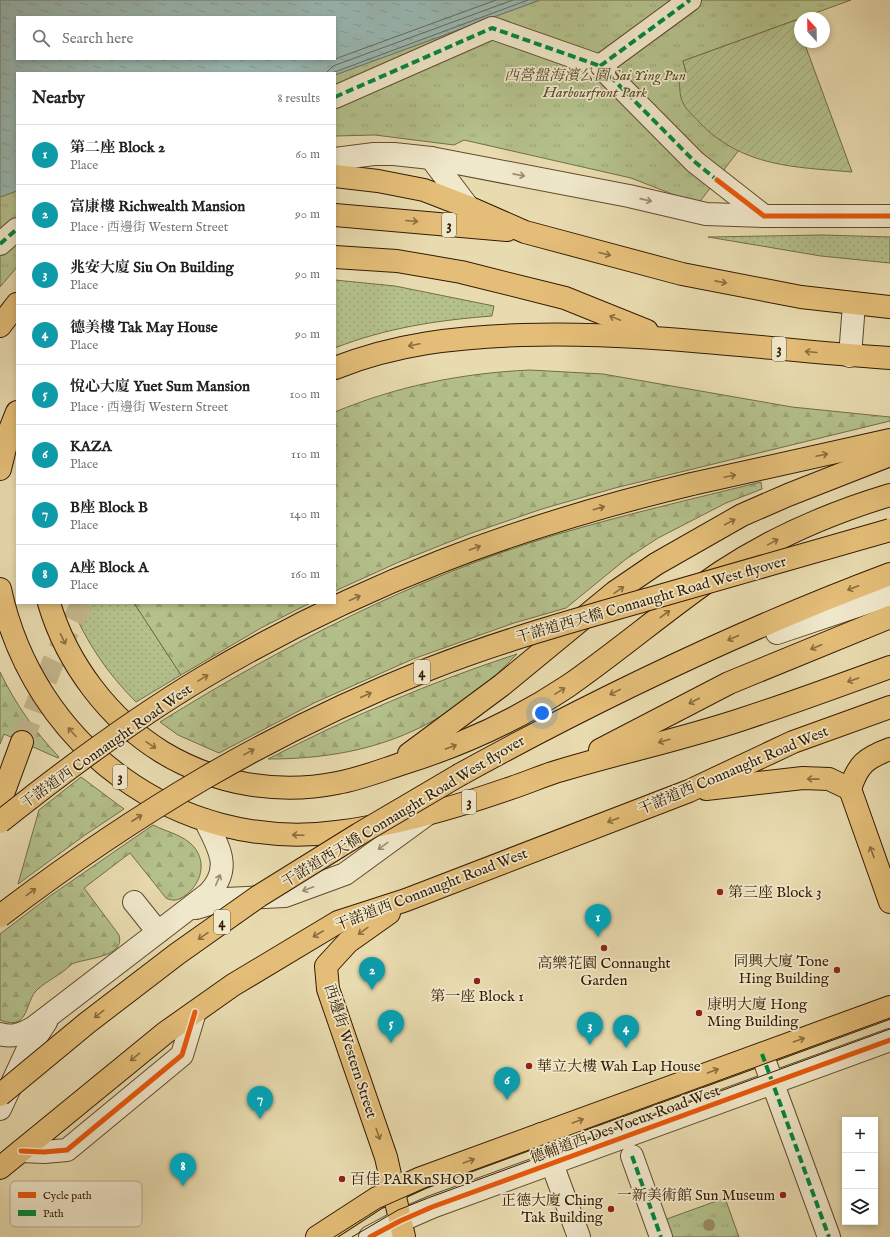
<!DOCTYPE html>
<html lang="en">
<head>
<meta charset="utf-8">
<style>
  body { margin:0; font-family:"IM FELL English","Noto Serif TC",serif; background:#f2f2f2; color:#202124 }
  .controls { position:absolute; right:12px; bottom:12px; display:grid; overflow:hidden; border-radius:0px; box-shadow:0 2px 6px #0003 }
  .controls button { width:36px; height:36px; display:grid; place-items:center; padding:0; border:0; border-bottom:1px solid #e0e0e0; background:#fff; color:#202124; font:20px sans-serif }
  .compass { position:absolute; left:794px; top:12px; width:36px; height:36px; border-radius:50%; background:#fff; box-shadow:0 2px 6px #0003; rotate:338deg }
  .you { position:absolute; left:542px; top:713px; width:14px; height:14px; margin:-10px; border:3px solid #fff; border-radius:50%; background:#1a73e8; box-shadow:0 0 0 6px #1a73e833 }
  .badge { display:grid; place-items:center; width:26px; height:26px; border-radius:50%; background:#8f2418; color:#fff; font-size:13px; font-weight:700 }
  .pin { position:absolute; translate:-50% -33px; filter:drop-shadow(0 1px 2px #0008) }
  .pin::after { content:''; position:absolute; top:21px; width:14px; height:12px; background:inherit; clip-path:polygon(0 0,100% 0,50% 100%) }
  .list { margin:0; padding:0; list-style:none }
  h2 { display:flex; justify-content:space-between; align-items:center; height:52px; margin:0; padding:0 16px; font-size:17px }
  h2 small { font-size:13px; font-weight:400; color:#757577 }
  .list li { display:grid; grid-template-columns:26px 1fr auto; gap:12px; align-items:center; box-sizing:border-box; height:60px; padding:0 16px; border-top:1px solid #e0e0e0 }
  .list b { display:block; font-size:15px; white-space:nowrap }
  .list p { margin:0; font-size:13px; white-space:nowrap; color:#757577 }
  .list em { font-size:13px; font-style:normal; color:#757577 }
  .icon { flex:none; width:22px; height:22px; fill:none; stroke:currentColor; stroke-width:2; stroke-linecap:round; stroke-linejoin:round }
  .map { position:relative; flex:none; width:890px; height:1237px; overflow:hidden }
  .search { position:absolute; background:#fff; box-shadow:0 2px 6px #0003; left:16px; top:16px; width:320px; height:44px; display:flex; align-items:center; gap:10px; box-sizing:border-box; padding:0 14px; border-radius:0px; color:#757577; font-size:15px }
  .panel { position:absolute; background:#fff; box-shadow:0 2px 6px #0003; left:16px; top:72px; width:320px; height:532px; border-radius:0px }
  .map>svg:first-child { display:block }
  .grass { fill:url(#grass-dots); stroke:#746e46 }
  .forest { fill:url(#forest-firs); stroke:#746e46 }
  .park { fill:url(#park-tufts); stroke:#746e46 }
  .garden { fill:url(#garden-furrows); stroke:#746e46 }
  .water { fill:url(#water-ripples); stroke:#717a6c; fill-rule:evenodd }
  .lines { fill:none; stroke-linecap:round; stroke-linejoin:round }
  .shore { stroke:#666a5a; stroke-width:1 }
  .highway-tunnel { stroke:#c4b58c; stroke-width:22; stroke-dasharray:22 11; stroke-linecap:butt }
  .minor-casing { stroke:#614b2c; stroke-width:24 }
  .major-casing { stroke:#341b00; stroke-width:24 }
  .highway-casing { stroke:#341b00; stroke-width:24 }
  .minor { stroke:#f0e8cb; stroke-width:22 }
  .major { stroke:#e4be78; stroke-width:22 }
  .highway { stroke:#e4be78; stroke-width:22 }
  .tram { stroke:#341b00; stroke-width:1 }
  .major-bridge-casing { stroke:#341b00; stroke-width:24; stroke-linecap:butt }
  .highway-bridge-casing { stroke:#341b00; stroke-width:24; stroke-linecap:butt }
  .major-bridge { stroke:#e4be78; stroke-width:22 }
  .highway-bridge { stroke:#e4be78; stroke-width:22 }
  .quiet { stroke:#00873e; stroke-width:4; stroke-dasharray:8 4; stroke-linecap:butt }
  .cycleway-casing { stroke:#f0e8cb; stroke-width:8 }
  .cycleway { stroke:#e8590c; stroke-width:5 }
  .tree { fill:#9a8d66 }
  .oneway { stroke:#9b8c70 }
  .oneway2 { stroke:#8c6c3c }
  .poi-dot { fill:#8f2418; stroke:#f0e8cb; stroke-width:1.5 }
  .labels { text-anchor:middle; stroke-width:3.5; stroke-linejoin:round; paint-order:stroke }
  .shield { fill:#f0e8cb; stroke:#6c583d; stroke-width:1 }
  .shield-label { font-size:14px; font-weight:bold; fill:#341b00 }
  .park-label { font-size:15px; font-style:italic; fill:#5a4d2a; stroke:#f0e8cb }
  .street-label { font-size:15px; fill:#341b00; stroke:#f0e8cb }
  .poi-label { font-size:15px; fill:#341b00; stroke:#f0e8cb; text-anchor:start }
  .key { fill:#f0e8cb; stroke:#b8aa8e; stroke-width:1 }
  .key-label { font-size:11px; fill:#341b00 }
</style>
</head>
<body>
<div class="map">
<svg width="890" height="1237" viewBox="0 0 890 1237">
  <defs>
    <pattern id="grass-dots" width="8" height="8" patternUnits="userSpaceOnUse"><rect width="8" height="8" fill="#b4c18c"/><path d="M2 2h.1M6 6h.1" fill="none" stroke="#9ba577" stroke-width="1.8" stroke-linecap="round"/></pattern>
    <pattern id="forest-firs" width="22" height="20" patternUnits="userSpaceOnUse"><rect width="22" height="20" fill="#b4c18c"/><path d="M5 1l3.5 6h-7zM16 11l3.5 6h-7z" fill="#9ba577"/></pattern>
    <pattern id="park-tufts" width="24" height="20" patternUnits="userSpaceOnUse"><rect width="24" height="20" fill="#b4c18c"/><path d="M3 7l-1-3M5 7V3M7 7l1-3M15 17l-1-3M17 17v-4M19 17l1-3" fill="none" stroke="#9ba577"/></pattern>
    <pattern id="garden-furrows" width="10" height="10" patternUnits="userSpaceOnUse"><rect width="10" height="10" fill="#b4c18c"/><path d="M-1 1l2-2M0 10L10 0M9 11l2-2" fill="none" stroke="#9ba577"/></pattern>
    <pattern id="water-ripples" width="26" height="14" patternUnits="userSpaceOnUse"><rect width="26" height="14" fill="#99b9b4"/><path d="M2 4q2-2 4 0t4 0M15 11q2-2 4 0t4 0" fill="none" stroke="#849e99"/></pattern>
  </defs>
  <rect width="100%" height="100%" fill="#e8dbaf"/>
  <filter id="stains"><feTurbulence type="fractalNoise" baseFrequency=".005" numOctaves="4"/><feColorMatrix values="0 0 0 0 .2 0 0 0 0 .09 0 0 0 0 .02 0 0 0 .5 -.17"/></filter>
  <radialGradient id="worn" r=".72"><stop offset=".6" stop-color="#630" stop-opacity="0"/><stop offset="1" stop-color="#630" stop-opacity=".3"/></radialGradient>
  <!-- grass -->
  <g class="grass">
    <path d="M 823,235 L 890,237 L 890,263 L 821,256 L 708,237 Z"/>
    <path d="M 335,280 L 395,286 L 494,306 L 492,316 C 439,320 385,328 335,348 Z"/>
    <path d="M 70,603 L 134,603 L 181,675 L 136,702 C 107,673 86,642 70,603 Z"/>
  </g>
  <!-- forest -->
  <g class="forest">
    <path d="M 530,370 L 603,374 L 792,407 L 890,417 L 890,421 L 615,488 L 542,509 L 469,534 L 399,562 L 335,591 L 335,412 C 397,386 463,373 530,370 Z"/>
    <path d="M 761,482 L 762,489 L 726,503 L 658,538 L 626,559 L 566,608 L 514,623 L 413,659 L 314,703 L 219,753 L 178,735 L 160,722 C 284,645 414,578 555,535 C 623,515 692,499 761,482 Z"/>
    <path d="M 134,603 L 310,603 L 261,628 L 181,675 Z"/>
    <path d="M 517,654 C 446,729 371,759 268,759 C 349,717 431,682 517,654 Z"/>
    <path d="M 0,672 C 15,703 35,732 59,757 L 58,758 L 4,734 L 0,744 Z"/>
    <path d="M 81,777 L 124,809 L 85,835 L 18,884 L 39,810 Z"/>
    <path d="M 153,825 C 167,832 184,835 194,847 C 207,863 201,883 186,895 C 179,900 174,902 166,898 L 130,853 L 84,888 L 119,935 C 126,958 84,958 72,964 C 70,966 67,968 65,970 C 56,977 42,984 35,992 C 25,1005 28,1031 0,1020 L 0,934 L 50,896 Z"/>
  </g>
  <!-- park -->
  <g class="park">
    <path d="M 540,0 L 851,0 L 683,61 L 686,72 L 683,103 L 707,129 L 739,150 L 698,204 L 631,178 L 464,140 L 454,145 L 375,135 L 335,136 L 335,75 Z"/>
    <path d="M 17,191 L 17,267 L 0,287 L 0,197 Z"/>
    <path d="M 725,1198 L 739,1237 L 670,1237 L 664,1220 Z"/>
  </g>
  <!-- garden -->
  <path class="garden" d="M 796,20 L 800,31 L 800,42 L 804,42 L 852,172 C 794,167 742,167 699,122 C 694,116 686,110 683,103 C 679,96 680,84 679,76 L 686,72 L 683,61 Z"/>
  <!-- water -->
  <path class="water" d="M 0,0 L 540,0 L 335,75 L 335,73 L 17,73 L 17,191 L 0,197 ZM 17,17 L 335,17 L 335,59 L 17,59 Z"/>
  <g class="lines">
    <!-- shore -->
    <g class="shore">
      <path d="M 335,59 L 496,0"/>
      <path d="M 326,73 L 333,66 L 513,0"/>
      <path d="M 332,73 L 528,0"/>
    </g>
    <!-- highway-tunnel -->
    <path class="highway-tunnel" d="M 22,742 L 53,662 L 82,603"/>
    <defs>
      <g id="minor">
        <path d="M 600,66 L 690,0"/>
        <path d="M 335,97 L 492,28 L 600,66 L 695,162 L 764,216 L 890,216"/>
        <path d="M 431,158 L 468,207"/>
        <path d="M 335,159 L 374,154 L 394,154 L 431,158 L 629,196 L 706,214 L 764,216"/>
        <path d="M 0,244 L 17,229"/>
        <path d="M 850,356 L 854,304"/>
        <path d="M 777,633 L 890,595"/>
        <path d="M 134,902 L 158,932"/>
        <path d="M 196,908 L 226,899 L 285,896 L 345,874 L 426,815"/>
        <path d="M 0,1034 C 12,1038 22,1034 33,1028 L 209,893 C 233,867 218,847 205,820"/>
        <path d="M 762,1054 L 829,1237"/>
        <path d="M 0,1109 L 27,1051 L 46,1022"/>
        <path d="M 541,1134 L 579,1237"/>
        <path d="M 21,1151 L 44,1152 L 67,1150 L 182,1055 L 195,1012"/>
        <path d="M 632,1156 L 661,1237"/>
        <path d="M 370,1237 L 400,1221 L 432,1207 L 890,1040"/>
      </g>
      <g id="major">
        <path d="M 692,484 L 890,440"/>
        <path d="M 706,789 L 803,778 L 829,779 L 850,789"/>
        <path d="M 850,789 L 890,902"/>
        <path d="M 850,789 C 858,764 866,758 890,749"/>
        <path d="M 389,913 L 348,942 L 326,966 L 328,989 L 386,1157 L 404,1237"/>
        <path d="M 0,1168 L 165,1033 L 233,985 L 338,922 L 406,900 L 689,791 L 793,742 L 890,707"/>
        <path d="M 317,1237 L 377,1198 L 421,1178 L 890,1007"/>
      </g>
      <g id="highway">
        <path d="M 335,176 L 378,181 L 424,190 L 468,207 L 525,232 L 682,274 L 801,297 L 890,307"/>
        <path d="M 335,215 L 507,230"/>
        <path d="M 335,257 L 397,261 L 461,272 L 565,298 L 647,331"/>
        <path d="M 0,326 L 17,304"/>
        <path d="M 335,368 C 395,344 457,337 522,335 C 645,331 767,350 890,358"/>
        <path d="M 0,469 L 9,432 L 17,412"/>
        <path d="M 0,589 C 33,745 177,853 337,832 C 396,825 453,808 508,789 C 527,783 544,775 562,770 C 622,752 683,739 743,719 C 792,703 841,685 890,667"/>
        <path d="M 49,603 C 67,664 109,719 162,752 C 215,784 277,795 337,783 C 360,779 382,770 404,763 C 462,745 517,720 568,686 C 620,650 668,608 721,572 C 774,537 830,513 890,495"/>
        <path d="M 600,750 L 729,683 L 890,617"/>
        <path d="M 409,754 L 502,685 L 615,592 L 656,564 L 742,515 L 788,495 L 890,455"/>
        <path d="M 461,774 C 601,697 741,630 890,574"/>
        <path d="M 0,802 L 22,742"/>
      </g>
    </defs>
    <!-- minor casing -->
    <use href="#minor" class="minor-casing"/>
    <!-- major casing -->
    <use href="#major" class="major-casing"/>
    <!-- highway casing -->
    <use href="#highway" class="highway-casing"/>
    <!-- minor -->
    <use href="#minor" class="minor"/>
    <!-- major -->
    <use href="#major" class="major"/>
    <!-- highway -->
    <use href="#highway" class="highway"/>
    <!-- tram -->
    <g class="tram">
      <path d="M 334,1237 L 380,1208 L 425,1188 L 890,1018"/>
      <path d="M 352,1237 L 398,1210 L 428,1198 L 890,1029"/>
    </g>
    <defs>
      <path id="major-bridge" d="M 0,822 C 65,770 132,720 204,677 C 359,585 516,526 692,484"/>
      <g id="highway-bridge">
        <path d="M 0,916 C 135,813 270,732 429,669 C 500,641 575,620 649,599 C 729,576 810,553 890,530"/>
        <path d="M 0,1095 L 87,1023 L 177,954 L 259,896 L 359,834 L 461,774"/>
      </g>
    </defs>
    <!-- major-bridge casing -->
    <use href="#major-bridge" class="major-bridge-casing"/>
    <!-- highway-bridge casing -->
    <use href="#highway-bridge" class="highway-bridge-casing"/>
    <!-- major-bridge -->
    <use href="#major-bridge" class="major-bridge"/>
    <!-- highway-bridge -->
    <use href="#highway-bridge" class="highway-bridge"/>
    <!-- quiet -->
    <g class="quiet">
      <path d="M 600,66 L 690,0"/>
      <path d="M 335,97 L 492,28 L 600,66 L 695,162 L 717,180"/>
      <path d="M 0,244 L 17,229"/>
      <path d="M 762,1054 L 829,1237"/>
      <path d="M 632,1156 L 661,1237"/>
    </g>
    <defs>
      <g id="cycleway">
        <path d="M 717,180 L 764,216 L 890,216"/>
        <path d="M 21,1151 L 44,1152 L 67,1150 L 182,1055 L 195,1012"/>
        <path d="M 370,1237 L 400,1221 L 432,1207 L 890,1040"/>
      </g>
    </defs>
    <!-- cycleway casing -->
    <use href="#cycleway" class="cycleway-casing"/>
    <!-- cycleway -->
    <use href="#cycleway" class="cycleway"/>
  </g>
  <!-- trees -->
  <circle class="tree" cx="709" cy="1225" r="6"/>
  <!-- one-way arrows -->
  <defs><path id="oneway-shaft" d="M-6 0H5M1.5-3L5.5 0L1.5 3" fill="none" stroke-width="1.6" stroke-linecap="round" stroke-linejoin="round"/></defs>
  <g class="oneway">
    <use href="#oneway-shaft" transform="translate(519 175) rotate(11)"/>
    <use href="#oneway-shaft" transform="translate(646 200) rotate(13)"/>
    <use href="#oneway-shaft" transform="translate(383 846) rotate(144)"/>
    <use href="#oneway-shaft" transform="translate(218 880) rotate(-67)"/>
    <use href="#oneway-shaft" transform="translate(308 889) rotate(159)"/>
  </g>
  <g class="oneway2">
    <use href="#oneway-shaft" transform="translate(412 221) rotate(5)"/>
    <use href="#oneway-shaft" transform="translate(605 254) rotate(14)"/>
    <use href="#oneway-shaft" transform="translate(721 282) rotate(11)"/>
    <use href="#oneway-shaft" transform="translate(615 318) rotate(-158)"/>
    <use href="#oneway-shaft" transform="translate(414 345) rotate(168)"/>
    <use href="#oneway-shaft" transform="translate(811 352) rotate(-175)"/>
    <use href="#oneway-shaft" transform="translate(822 455) rotate(-12)"/>
    <use href="#oneway-shaft" transform="translate(730 476) rotate(-12)"/>
    <use href="#oneway-shaft" transform="translate(599 508) rotate(-16)"/>
    <use href="#oneway-shaft" transform="translate(730 522) rotate(-28)"/>
    <use href="#oneway-shaft" transform="translate(773 542) rotate(-29)"/>
    <use href="#oneway-shaft" transform="translate(475 548) rotate(-20)"/>
    <use href="#oneway-shaft" transform="translate(853 588) rotate(159)"/>
    <use href="#oneway-shaft" transform="translate(619 590) rotate(-35)"/>
    <use href="#oneway-shaft" transform="translate(355 598) rotate(-24)"/>
    <use href="#oneway-shaft" transform="translate(665 614) rotate(-37)"/>
    <use href="#oneway-shaft" transform="translate(733 638) rotate(156)"/>
    <use href="#oneway-shaft" transform="translate(63 639) rotate(64)"/>
    <use href="#oneway-shaft" transform="translate(816 647) rotate(157)"/>
    <use href="#oneway-shaft" transform="translate(203 678) rotate(-31)"/>
    <use href="#oneway-shaft" transform="translate(853 680) rotate(161)"/>
    <use href="#oneway-shaft" transform="translate(560 691) rotate(-32)"/>
    <use href="#oneway-shaft" transform="translate(615 692) rotate(154)"/>
    <use href="#oneway-shaft" transform="translate(366 695) rotate(-24)"/>
    <use href="#oneway-shaft" transform="translate(694 701) rotate(153)"/>
    <use href="#oneway-shaft" transform="translate(72 732) rotate(-132)"/>
    <use href="#oneway-shaft" transform="translate(664 741) rotate(164)"/>
    <use href="#oneway-shaft" transform="translate(151 745) rotate(34)"/>
    <use href="#oneway-shaft" transform="translate(451 747) rotate(-20)"/>
    <use href="#oneway-shaft" transform="translate(249 752) rotate(-29)"/>
    <use href="#oneway-shaft" transform="translate(813 779) rotate(-179)"/>
    <use href="#oneway-shaft" transform="translate(137 818) rotate(-33)"/>
    <use href="#oneway-shaft" transform="translate(613 820) rotate(160)"/>
    <use href="#oneway-shaft" transform="translate(298 835) rotate(-178)"/>
    <use href="#oneway-shaft" transform="translate(872 852) rotate(-110)"/>
    <use href="#oneway-shaft" transform="translate(31 892) rotate(-37)"/>
    <use href="#oneway-shaft" transform="translate(363 931) rotate(144)"/>
    <use href="#oneway-shaft" transform="translate(318 934) rotate(150)"/>
    <use href="#oneway-shaft" transform="translate(203 936) rotate(145)"/>
    <use href="#oneway-shaft" transform="translate(99 1014) rotate(142)"/>
    <use href="#oneway-shaft" transform="translate(799 1040) rotate(-20)"/>
    <use href="#oneway-shaft" transform="translate(135 1057) rotate(141)"/>
    <use href="#oneway-shaft" transform="translate(713 1071) rotate(-20)"/>
    <use href="#oneway-shaft" transform="translate(578 1121) rotate(-20)"/>
    <use href="#oneway-shaft" transform="translate(378 1134) rotate(71)"/>
    <use href="#oneway-shaft" transform="translate(469 1161) rotate(-20)"/>
  </g>
  <!-- markers -->
  <g class="poi-dot">
    <circle cx="720" cy="892" r="4"/>
    <circle cx="604" cy="948" r="4"/>
    <circle cx="837" cy="970" r="4"/>
    <circle cx="477" cy="981" r="4"/>
    <circle cx="699" cy="1013" r="4"/>
    <circle cx="529" cy="1066" r="4"/>
    <circle cx="342" cy="1179" r="4"/>
    <circle cx="783" cy="1195" r="4"/>
    <circle cx="611" cy="1209" r="4"/>
  </g>
  <g class="labels">
    <!-- shield labels -->
    <g class="shield">
      <rect x="442" y="213" width="14" height="24" rx="3"/>
      <rect x="772" y="337" width="14" height="24" rx="3"/>
      <rect x="414" y="660" width="16" height="24" rx="3"/>
      <rect x="113" y="765" width="14" height="24" rx="3"/>
      <rect x="462" y="790" width="14" height="24" rx="3"/>
      <rect x="214" y="910" width="16" height="24" rx="3"/>
    </g>
    <g class="shield-label">
      <text x="449" y="230">3</text>
      <text x="779" y="354">3</text>
      <text x="422" y="677">4</text>
      <text x="120" y="782">3</text>
      <text x="469" y="807">3</text>
      <text x="222" y="927">4</text>
    </g>
    <!-- park labels -->
    <g class="park-label">
      <text x="595" y="80">西營盤海濱公園 Sai Ying Pun<tspan x="595" dy="17">Harbourfront Park</tspan></text>
    </g>
    <!-- street labels -->
    <g class="street-label">
      <text transform="translate(651 599) rotate(-16)" y="5">干諾道西天橋 Connaught Road West flyover</text>
      <text transform="translate(106 746) rotate(-35)" y="5">干諾道西 Connaught Road West</text>
      <text transform="translate(733 770) rotate(-23)" y="5">干諾道西 Connaught Road West</text>
      <text transform="translate(403 811) rotate(-31)" y="5">干諾道西天橋 Connaught Road West flyover</text>
      <text transform="translate(431 889) rotate(-21)" y="5">干諾道西 Connaught Road West</text>
      <text transform="translate(351 1051) rotate(72)" y="5">西邊街 Western Street</text>
      <text transform="translate(625 1124) rotate(-20)" y="5">德輔道西 Des Voeux Road West</text>
    </g>
    <!-- poi labels -->
    <g class="poi-label">
      <text x="728" y="897">第三座 Block 3</text>
      <text x="829" y="966" text-anchor="end">同興大廈 Tone<tspan x="829" dy="17">Hing Building</tspan></text>
      <text x="604" y="968" text-anchor="middle">高樂花園 Connaught<tspan x="604" dy="17">Garden</tspan></text>
      <text x="477" y="1001" text-anchor="middle">第一座 Block 1</text>
      <text x="707" y="1009">康明大廈 Hong<tspan x="707" dy="17">Ming Building</tspan></text>
      <text x="537" y="1071">華立大樓 Wah Lap House</text>
      <text x="350" y="1184">百佳 PARKnSHOP</text>
      <text x="775" y="1200" text-anchor="end">一新美術館 Sun Museum</text>
      <text x="603" y="1205" text-anchor="end">正德大廈 Ching<tspan x="603" dy="17">Tak Building</tspan></text>
    </g>
  </g>
  <!-- legend -->
  <rect x="10" y="1181" width="132" height="46" rx="6" class="key"/>
  <rect x="18" y="1192" width="18" height="6" fill="#e8590c"/>
  <rect x="18" y="1210" width="18" height="6" fill="#00873e"/>
  <g class="key-label">
    <text x="43" y="1199">Cycle path</text>
    <text x="43" y="1217">Path</text>
  </g>
  <rect width="100%" height="100%" filter="url(#stains)"/>
  <rect width="100%" height="100%" fill="url(#worn)"/>
</svg>
<div class="controls">
<button>+</button>
<button>−</button>
<button><svg class="icon" aria-label="layers" viewBox="0 0 24 24"><path d="M12 4l9 5-9 5-9-5zM3 14l9 5 9-5"/></svg></button>
</div>
<svg class="compass" viewBox="-18 -18 36 36"><path d="M0-13l5 13h-10z" fill="#e53935"/><path d="M0 13l5-13h-10z" fill="#757577"/></svg>
<div class="you"></div>
<div class="pin badge" style="left:598px;top:937px;background:#0f9aa8">1</div>
<div class="pin badge" style="left:372px;top:990px;background:#0f9aa8">2</div>
<div class="pin badge" style="left:590px;top:1045px;background:#0f9aa8">3</div>
<div class="pin badge" style="left:626px;top:1048px;background:#0f9aa8">4</div>
<div class="pin badge" style="left:391px;top:1043px;background:#0f9aa8">5</div>
<div class="pin badge" style="left:507px;top:1100px;background:#0f9aa8">6</div>
<div class="pin badge" style="left:260px;top:1119px;background:#0f9aa8">7</div>
<div class="pin badge" style="left:183px;top:1186px;background:#0f9aa8">8</div>
<div class="search"><svg class="icon" aria-label="search" viewBox="0 0 24 24"><circle cx="10" cy="10" r="6"/><path d="M15 15l6 6"/></svg>Search here</div>
<section class="panel">
<h2>Nearby<small>8 results</small></h2>
<ul class="list">
<li><span class="badge" style="background:#0f9aa8">1</span><div><b>第二座 Block 2</b><p>Place</p></div><em>60 m</em></li>
<li><span class="badge" style="background:#0f9aa8">2</span><div><b>富康樓 Richwealth Mansion</b><p>Place · 西邊街 Western Street</p></div><em>90 m</em></li>
<li><span class="badge" style="background:#0f9aa8">3</span><div><b>兆安大廈 Siu On Building</b><p>Place</p></div><em>90 m</em></li>
<li><span class="badge" style="background:#0f9aa8">4</span><div><b>德美樓 Tak May House</b><p>Place</p></div><em>90 m</em></li>
<li><span class="badge" style="background:#0f9aa8">5</span><div><b>悅心大廈 Yuet Sum Mansion</b><p>Place · 西邊街 Western Street</p></div><em>100 m</em></li>
<li><span class="badge" style="background:#0f9aa8">6</span><div><b>KAZA</b><p>Place</p></div><em>110 m</em></li>
<li><span class="badge" style="background:#0f9aa8">7</span><div><b>B座 Block B</b><p>Place</p></div><em>140 m</em></li>
<li><span class="badge" style="background:#0f9aa8">8</span><div><b>A座 Block A</b><p>Place</p></div><em>160 m</em></li>
</ul>
</section>
</div>
</body>
</html>
